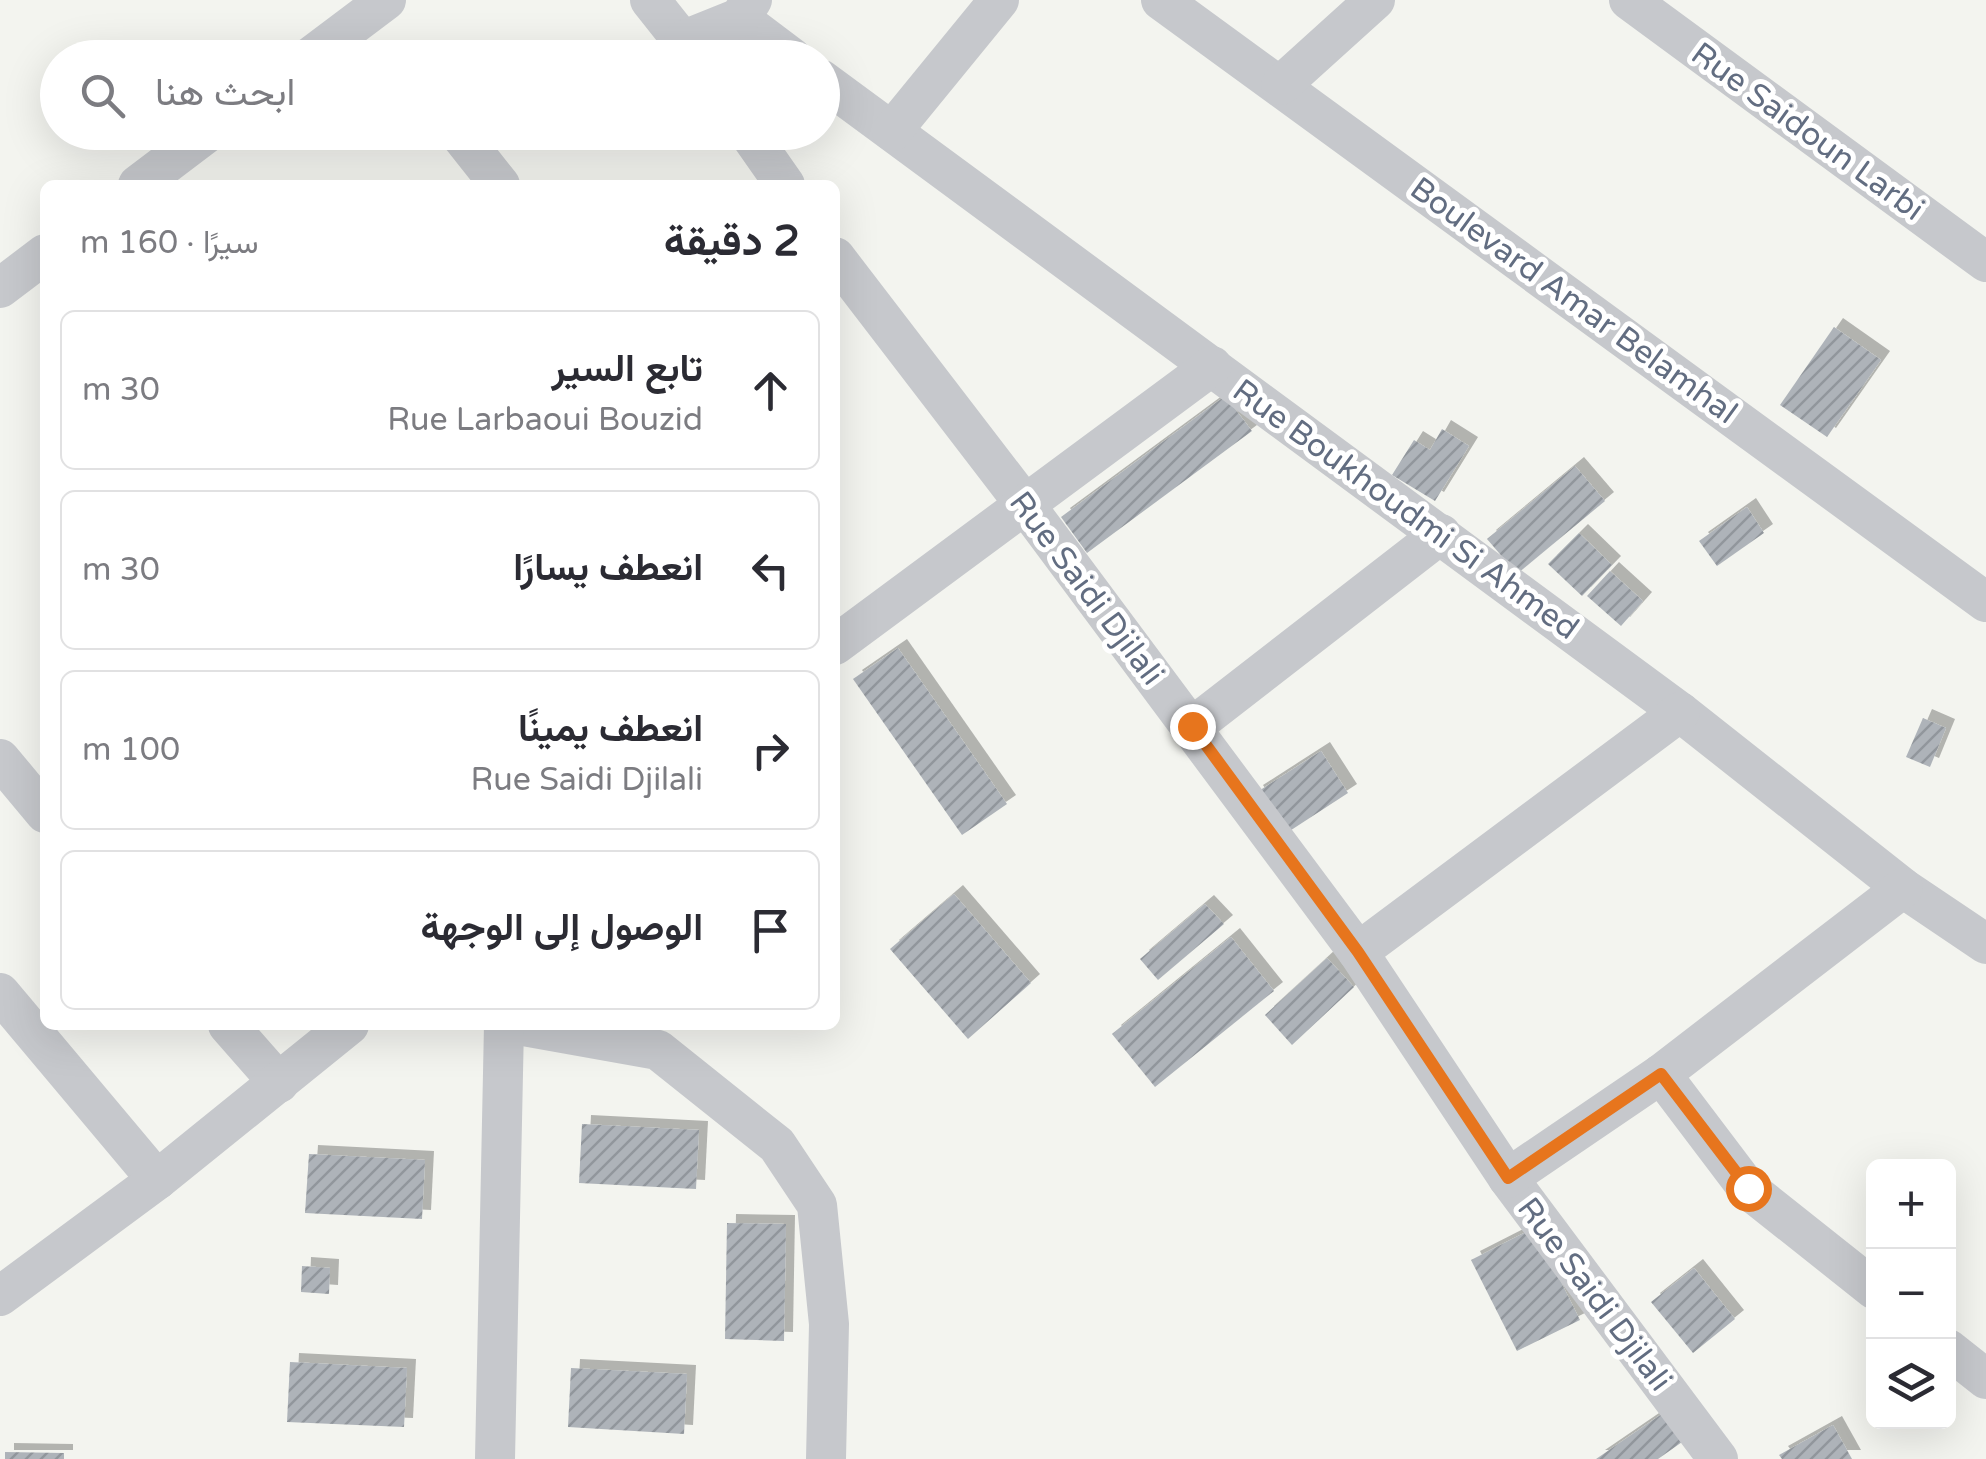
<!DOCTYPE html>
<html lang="ar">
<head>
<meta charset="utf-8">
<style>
  body { margin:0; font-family:"Varela Round",Vazirmatn,sans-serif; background:#f7f7f7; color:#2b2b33; direction:rtl }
  .controls { position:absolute; right:30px; bottom:30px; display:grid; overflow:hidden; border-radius:15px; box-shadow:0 10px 40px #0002 }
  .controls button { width:90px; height:90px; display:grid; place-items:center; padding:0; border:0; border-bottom:2px solid #e1e1e2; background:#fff; color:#2b2b33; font:50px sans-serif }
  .stop { position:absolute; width:30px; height:30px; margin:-22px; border:8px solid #e7751d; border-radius:50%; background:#fff }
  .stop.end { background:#e7751d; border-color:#fff; box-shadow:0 2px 10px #0008 }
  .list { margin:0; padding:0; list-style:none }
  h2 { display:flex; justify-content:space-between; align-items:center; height:130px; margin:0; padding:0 40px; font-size:42px }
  h2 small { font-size:32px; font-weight:400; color:#7c7c81 }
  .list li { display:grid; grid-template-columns:65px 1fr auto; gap:30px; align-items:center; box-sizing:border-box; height:160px; margin:0 20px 20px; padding:0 20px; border:2px solid #e1e1e2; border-radius:15px }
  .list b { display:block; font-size:38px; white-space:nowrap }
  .list p { margin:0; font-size:32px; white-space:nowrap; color:#7c7c81 }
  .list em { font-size:32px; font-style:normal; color:#7c7c81 }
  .icon { flex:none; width:55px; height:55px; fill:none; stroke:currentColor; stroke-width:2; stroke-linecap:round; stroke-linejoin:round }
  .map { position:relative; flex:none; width:1986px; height:1459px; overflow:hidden; direction:ltr }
  .search { position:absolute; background:#fff; box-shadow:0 10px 40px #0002; left:40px; top:40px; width:800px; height:110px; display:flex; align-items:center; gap:25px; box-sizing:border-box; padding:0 35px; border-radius:55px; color:#7c7c81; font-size:38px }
  .panel { position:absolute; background:#fff; box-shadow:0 10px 40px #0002; left:40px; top:180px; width:800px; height:850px; border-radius:15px; direction:rtl }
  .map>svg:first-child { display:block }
  .building { fill:url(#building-hatch); filter:url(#shadow) }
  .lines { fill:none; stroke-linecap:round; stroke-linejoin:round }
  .street { stroke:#c6c8cc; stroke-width:40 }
  .route { stroke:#e7751d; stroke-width:12 }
  .labels { text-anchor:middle; stroke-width:10; stroke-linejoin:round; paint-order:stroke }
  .street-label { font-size:32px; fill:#626d81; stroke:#fff }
</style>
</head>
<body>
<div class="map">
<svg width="1986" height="1459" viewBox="0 0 1986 1459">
  <defs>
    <pattern id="building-hatch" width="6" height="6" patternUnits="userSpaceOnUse" patternTransform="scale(2.5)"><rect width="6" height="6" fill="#aeb3b9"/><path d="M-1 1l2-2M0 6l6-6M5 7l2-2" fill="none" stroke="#91969c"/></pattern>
    <filter id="shadow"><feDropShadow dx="9" dy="-9" stdDeviation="0" flood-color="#0004"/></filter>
  </defs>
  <rect width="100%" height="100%" fill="#f3f4ef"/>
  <!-- building -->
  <g class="building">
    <path d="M 1834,327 L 1881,360 L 1827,437 L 1780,405 Z"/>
    <path d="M 1225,396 L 1252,431 L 1087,553 L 1061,517 Z"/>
    <path d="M 1442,429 L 1469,446 L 1435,501 L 1392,475 L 1414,440 L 1430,450 Z"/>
    <path d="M 1575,466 L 1605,501 L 1517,574 L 1487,539 Z"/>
    <path d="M 1747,507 L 1764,533 L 1717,566 L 1699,541 Z"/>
    <path d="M 1579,533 L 1612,565 L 1582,596 L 1548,564 Z"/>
    <path d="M 1610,571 L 1643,601 L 1621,626 L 1587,596 Z"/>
    <path d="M 898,648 L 1007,804 L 962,835 L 853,679 Z"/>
    <path d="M 1923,718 L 1946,728 L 1930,767 L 1906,757 Z"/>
    <path d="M 1321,751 L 1348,793 L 1282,836 L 1254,794 Z"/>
    <path d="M 954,894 L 1031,983 L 968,1039 L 890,949 Z"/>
    <path d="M 1205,904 L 1224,924 L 1158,980 L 1140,959 Z"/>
    <path d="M 1231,937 L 1274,991 L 1155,1087 L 1112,1034 Z"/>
    <path d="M 1327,958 L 1354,987 L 1292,1045 L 1265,1015 Z"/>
    <path d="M 582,1124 L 699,1130 L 696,1189 L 579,1183 Z"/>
    <path d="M 309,1154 L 425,1160 L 422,1219 L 305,1213 Z"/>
    <path d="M 727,1223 L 786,1224 L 784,1341 L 725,1339 Z"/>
    <path d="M 1534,1228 L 1580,1320 L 1517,1351 L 1471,1260 Z"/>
    <path d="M 302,1266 L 330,1268 L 329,1294 L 301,1292 Z"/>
    <path d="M 1694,1268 L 1735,1319 L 1693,1353 L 1651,1302 Z"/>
    <path d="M 290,1362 L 407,1368 L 404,1427 L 287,1422 Z"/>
    <path d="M 571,1368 L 687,1374 L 684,1434 L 568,1427 Z"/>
    <path d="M 1672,1407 L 1692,1435 L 1658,1459 L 1596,1459 Z"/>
    <path d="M 1833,1425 L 1852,1459 L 1782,1459 L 1779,1455 Z"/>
    <path d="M 5,1452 L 64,1453 L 64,1459 L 5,1459 Z"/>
  </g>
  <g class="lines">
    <!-- street -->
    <g class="street">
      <path d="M 650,0 L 696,58"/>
      <path d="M 1161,0 L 1986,602"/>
      <path d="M 1629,0 L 1986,262"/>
      <path d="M 739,18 L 792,58"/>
      <path d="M 684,40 L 739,18 L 752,0"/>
      <path d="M 309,58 L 386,0"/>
      <path d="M 822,80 L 1680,712 L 1903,888 L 1986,944"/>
      <path d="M 1281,85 L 1375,0"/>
      <path d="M 892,131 L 999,0"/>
      <path d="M 458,132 L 500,185"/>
      <path d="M 748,132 L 785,185"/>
      <path d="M 138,185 L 208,132"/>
      <path d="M 835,257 L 1026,506 L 1358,952 L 1508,1178 L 1718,1459"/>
      <path d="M 0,288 L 45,254"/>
      <path d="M 835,645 L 1212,366"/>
      <path d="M 1192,727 L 1441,534"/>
      <path d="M 0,759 L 45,813"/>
      <path d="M 1358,952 L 1680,712"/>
      <path d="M 0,993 L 157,1180"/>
      <path d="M 228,1025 L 279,1083"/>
      <path d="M 518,1025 L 658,1050 L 777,1145 L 817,1205 L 829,1324 L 826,1459"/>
      <path d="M 1661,1074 L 1748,1189 L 1874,1289"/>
      <path d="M 1508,1178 L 1661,1074 L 1903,888"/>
      <path d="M 0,1296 L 157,1180 L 349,1025"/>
      <path d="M 1948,1349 L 1986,1379"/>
      <path d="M 495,1459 L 504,1025"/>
    </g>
  </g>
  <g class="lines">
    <!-- route -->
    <path class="route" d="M 1192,726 L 1358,952 L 1508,1178 L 1661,1074 L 1748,1188"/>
  </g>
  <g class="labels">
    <!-- street labels -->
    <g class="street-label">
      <text transform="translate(1808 131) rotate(36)" y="11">Rue Saidoun Larbi</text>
      <text transform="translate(1574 300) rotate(36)" y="11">Boulevard Amar Belamhal</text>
      <text transform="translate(1406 509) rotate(36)" y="11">Rue Boukhoudmi Si Ahmed</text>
      <text transform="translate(1087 588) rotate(53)" y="11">Rue Saidi Djilali</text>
      <text transform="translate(1595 1294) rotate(53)" y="11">Rue Saidi Djilali</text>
    </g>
  </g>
</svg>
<div class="controls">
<button>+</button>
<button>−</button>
<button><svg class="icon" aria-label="layers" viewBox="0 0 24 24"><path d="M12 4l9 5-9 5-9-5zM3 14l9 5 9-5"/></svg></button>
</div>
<div class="stop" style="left:1748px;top:1188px"></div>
<div class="stop end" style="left:1192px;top:726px"></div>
<div class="search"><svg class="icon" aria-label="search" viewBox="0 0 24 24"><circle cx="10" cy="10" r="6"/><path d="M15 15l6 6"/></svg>ابحث هنا</div>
<section class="panel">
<h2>2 دقيقة<small>سيرًا · 160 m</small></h2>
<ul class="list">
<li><svg class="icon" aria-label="ahead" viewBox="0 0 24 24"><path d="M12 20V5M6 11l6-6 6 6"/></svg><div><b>تابع السير</b><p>Rue Larbaoui Bouzid</p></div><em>30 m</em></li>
<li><svg class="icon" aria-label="left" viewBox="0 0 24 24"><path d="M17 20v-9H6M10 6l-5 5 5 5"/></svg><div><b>انعطف يسارًا</b></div><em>30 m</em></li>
<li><svg class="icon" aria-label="right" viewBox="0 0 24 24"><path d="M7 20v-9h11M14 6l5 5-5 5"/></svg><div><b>انعطف يمينًا</b><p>Rue Saidi Djilali</p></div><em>100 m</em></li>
<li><svg class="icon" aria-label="arrive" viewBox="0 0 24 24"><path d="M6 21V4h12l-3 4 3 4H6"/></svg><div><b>الوصول إلى الوجهة</b></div></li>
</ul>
</section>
</div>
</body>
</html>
